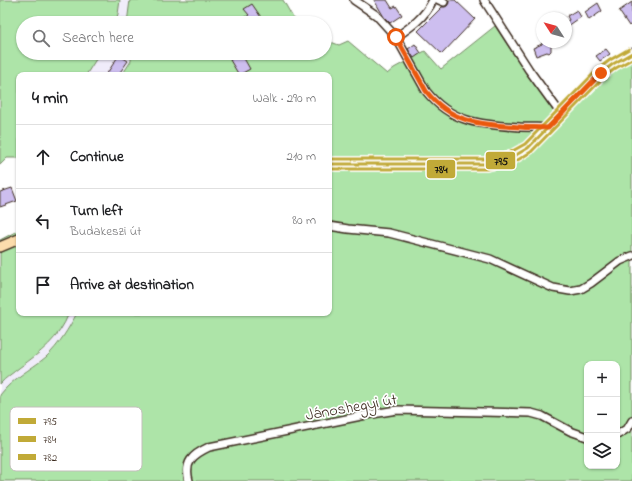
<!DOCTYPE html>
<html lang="en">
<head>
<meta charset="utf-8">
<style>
  body { margin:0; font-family:"Indie Flower",sans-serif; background:#f6f6f6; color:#202124 }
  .controls { position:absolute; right:12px; bottom:12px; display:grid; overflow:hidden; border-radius:8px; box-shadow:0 1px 3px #0004 }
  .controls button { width:36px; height:36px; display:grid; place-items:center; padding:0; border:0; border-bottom:1px solid #e0e0e0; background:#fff; color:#202124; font:20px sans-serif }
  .compass { position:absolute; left:536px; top:12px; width:36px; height:36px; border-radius:50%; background:#fff; box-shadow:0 1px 3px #0004; rotate:306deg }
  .stop { position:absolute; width:12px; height:12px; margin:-9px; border:3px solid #ea580c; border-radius:50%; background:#fff }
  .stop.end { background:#ea580c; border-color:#fff; box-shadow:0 1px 4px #0008 }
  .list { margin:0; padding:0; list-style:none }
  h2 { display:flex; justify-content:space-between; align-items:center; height:52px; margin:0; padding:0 16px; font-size:17px }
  h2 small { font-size:13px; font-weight:400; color:#757577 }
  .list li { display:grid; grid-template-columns:26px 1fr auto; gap:12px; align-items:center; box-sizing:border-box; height:64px; padding:0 16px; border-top:1px solid #e0e0e0 }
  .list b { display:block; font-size:15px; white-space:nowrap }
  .list p { margin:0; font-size:13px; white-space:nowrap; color:#757577 }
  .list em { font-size:13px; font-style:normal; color:#757577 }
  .icon { flex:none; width:22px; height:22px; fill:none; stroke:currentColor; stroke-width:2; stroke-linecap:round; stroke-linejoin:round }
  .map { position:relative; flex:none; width:632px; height:481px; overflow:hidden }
  .search { position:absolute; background:#fff; box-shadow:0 1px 3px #0004; left:16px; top:16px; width:316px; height:44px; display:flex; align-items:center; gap:10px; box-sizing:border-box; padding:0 14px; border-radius:22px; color:#757577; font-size:15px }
  .panel { position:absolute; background:#fff; box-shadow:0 1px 3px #0004; left:16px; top:72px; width:316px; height:244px; border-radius:8px }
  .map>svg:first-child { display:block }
  .built { fill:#f0ecfa }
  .green { fill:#ade4a8; stroke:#748763; fill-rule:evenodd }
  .building { fill:#cdbeef; stroke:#3b2a1e }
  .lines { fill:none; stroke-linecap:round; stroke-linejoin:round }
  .minor-casing { stroke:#3b2a1e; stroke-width:10 }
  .major-casing { stroke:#3b2a1e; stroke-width:12 }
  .minor { stroke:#fff; stroke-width:7 }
  .major { stroke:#fcdcac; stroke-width:9 }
  .bus-1-casing { stroke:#fff; stroke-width:6 }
  .bus-2-casing { stroke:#fff; stroke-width:6 }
  .bus-3-casing { stroke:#fff; stroke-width:6 }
  .bus-1 { stroke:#c1aa38; stroke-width:3 }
  .bus-2 { stroke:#c1aa38; stroke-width:3 }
  .bus-3 { stroke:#c1aa38; stroke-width:3 }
  .route { stroke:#ea580c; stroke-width:5 }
  .labels { text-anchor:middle; stroke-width:3.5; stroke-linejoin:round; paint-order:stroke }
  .street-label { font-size:16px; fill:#3b2a1e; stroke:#fff }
  .key { fill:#fff; stroke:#c4bfbc; stroke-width:1 }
  .key-label { font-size:11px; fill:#3b2a1e }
  .line-badge { stroke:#fff; stroke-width:1.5 }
  .pale-badge-label { font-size:11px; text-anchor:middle; font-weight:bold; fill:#111 }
</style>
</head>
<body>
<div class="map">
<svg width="632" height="481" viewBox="0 0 632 481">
  <rect width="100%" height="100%" fill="#fff"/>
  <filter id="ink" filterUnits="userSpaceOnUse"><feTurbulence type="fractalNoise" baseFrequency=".025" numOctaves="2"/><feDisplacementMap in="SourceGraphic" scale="8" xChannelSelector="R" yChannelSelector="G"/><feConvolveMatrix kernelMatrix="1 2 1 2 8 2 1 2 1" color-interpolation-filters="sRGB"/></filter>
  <g filter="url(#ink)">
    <!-- built -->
    <g class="built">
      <path d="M 120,0 L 130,0 L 127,23 L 115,23 L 118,14 Z"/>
      <path d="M 100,53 L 135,53 L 131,58 L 131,61 L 122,75 L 86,75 Z"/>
      <path d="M 69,313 L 77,313 L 69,327 L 52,350 L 46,356 L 19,376 L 11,383 L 0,395 L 0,384 L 2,382 L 44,350 L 54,339 L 62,326 Z"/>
    </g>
    <!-- green -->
    <g class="green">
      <path d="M 0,0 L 120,0 L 118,14 L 115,23 L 23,23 L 23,53 L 100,53 L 86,75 L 19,75 L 19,158 L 7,158 L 0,165 Z"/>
      <path d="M 130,0 L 283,0 L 296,23 L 127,23 Z"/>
      <path d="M 495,26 L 526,73 L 554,112 L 569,96 L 578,106 L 579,104 L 579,100 L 599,80 L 612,69 L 632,57 L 632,481 L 0,481 L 0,395 C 13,378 30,370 46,357 C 59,345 69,328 77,313 L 329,313 L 329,75 L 122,75 L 131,61 L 131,58 L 135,53 L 325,53 L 325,40 L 339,45 L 348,41 L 387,74 L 394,68 L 425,51 L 441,69 ZM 587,364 L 617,364 L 617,466 L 587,466 Z"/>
      <path d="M 19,230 L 19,313 L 69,313 C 59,339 41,352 19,368 C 13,373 5,378 0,384 L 0,240 Z"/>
    </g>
    <!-- building -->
    <g class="building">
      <path d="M 374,0 L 387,0 L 392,8 L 396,6 L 402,15 L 390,23 L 384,17 Z"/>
      <path d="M 448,0 L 455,0 L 475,19 L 442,54 L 418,31 L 442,7 L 445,7 L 447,6 L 449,3 Z"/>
      <path d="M 632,2 L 632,23 L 629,26 L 619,11 Z"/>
      <path d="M 598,3 L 602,11 L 589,20 L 585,12 Z"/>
      <path d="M 252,4 L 265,23 L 246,23 L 243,19 L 249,15 L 244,9 Z"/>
      <path d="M 577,10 L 581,17 L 568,26 L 566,22 L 569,20 L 567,16 Z"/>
      <path d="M 542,42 L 551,42 L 551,51 L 549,53 L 547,52 L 536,56 L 533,48 L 542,44 Z"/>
      <path d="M 415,44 L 421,53 L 414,58 L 408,49 Z"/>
      <path d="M 606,49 L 610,54 L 600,61 L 596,56 Z"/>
      <path d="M 241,53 L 250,69 L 239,75 L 230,60 Z"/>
      <path d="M 119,55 L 128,61 L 118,75 L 106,75 Z"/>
      <path d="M 12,188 L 17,201 L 0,207 L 0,192 Z"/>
    </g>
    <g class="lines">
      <defs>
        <g id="minor">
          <path d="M 354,0 L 376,15 L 396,37 L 426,91 C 451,123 482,125 520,127 C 529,127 538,127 548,128"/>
          <path d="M 439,0 L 444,2"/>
          <path d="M 484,0 L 529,70 L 561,114"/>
          <path d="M 396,37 C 411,27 425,17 433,0"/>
          <path d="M 329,226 L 348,229 L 389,233 L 490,259 L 553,288 L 570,291 L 581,289 L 591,283 L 620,261 L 632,256"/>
          <path d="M 617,435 L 628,428 L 632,421"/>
          <path d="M 189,481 C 184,462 192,455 209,447 L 366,415 L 397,410 L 531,413 L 542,416 L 570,431 L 587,437"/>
        </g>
        <g id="major">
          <path d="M 329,164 L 486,164 L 497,162 L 509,159 L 518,154 L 528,148 L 601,73 L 613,64 L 632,53"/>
          <path d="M 0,247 L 19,239"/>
        </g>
      </defs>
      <!-- minor casing -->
      <use href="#minor" class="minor-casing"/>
      <!-- major casing -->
      <use href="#major" class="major-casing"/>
      <!-- minor -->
      <use href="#minor" class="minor"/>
      <!-- major -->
      <use href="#major" class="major"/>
      <defs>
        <path id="bus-1" d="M 329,164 L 486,164 L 509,159 L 528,148 L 601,73 L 613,64 L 632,53"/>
        <path id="bus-2" d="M 329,169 L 486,169 L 511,164 L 531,152 L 604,77 L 616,68 L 632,59"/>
        <path id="bus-3" d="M 329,159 L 486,159 L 507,154 L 525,144 L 598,69 L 610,60 L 629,49"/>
      </defs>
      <!-- bus-1 casing -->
      <use href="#bus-1" class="bus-1-casing"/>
      <!-- bus-2 casing -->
      <use href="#bus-2" class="bus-2-casing"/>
      <!-- bus-3 casing -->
      <use href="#bus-3" class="bus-3-casing"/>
      <!-- bus-1 -->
      <use href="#bus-1" class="bus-1"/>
      <!-- bus-2 -->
      <use href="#bus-2" class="bus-2"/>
      <!-- bus-3 -->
      <use href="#bus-3" class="bus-3"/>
    </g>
  </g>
  <g class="lines" filter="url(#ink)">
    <!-- route -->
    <path class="route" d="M 396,37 L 426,91 C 451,123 481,125 520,127 C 529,128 538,127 548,128 L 601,73"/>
  </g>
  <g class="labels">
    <!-- street labels -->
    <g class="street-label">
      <text transform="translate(351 406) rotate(-10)" y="6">Jánoshegyi út</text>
    </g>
  </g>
  <!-- legend -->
  <rect x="10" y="407" width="132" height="64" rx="6" class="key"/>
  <rect x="18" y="418" width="18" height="6" fill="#c1aa38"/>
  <rect x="18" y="436" width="18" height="6" fill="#c1aa38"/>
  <rect x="18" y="454" width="18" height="6" fill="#c1aa38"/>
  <g class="key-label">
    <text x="43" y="425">795</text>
    <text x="43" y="443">784</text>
    <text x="43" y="461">782</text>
  </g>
  <g class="line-badge">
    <rect x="485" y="151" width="31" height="19" rx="4" fill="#c1aa38"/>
    <rect x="426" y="159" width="30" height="20" rx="4" fill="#c1aa38"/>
  </g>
  <g class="pale-badge-label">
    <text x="501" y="165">795</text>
    <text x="441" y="173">784</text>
  </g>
</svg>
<div class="controls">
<button>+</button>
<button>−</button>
<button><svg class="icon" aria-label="layers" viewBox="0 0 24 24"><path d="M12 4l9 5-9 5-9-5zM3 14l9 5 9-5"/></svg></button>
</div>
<svg class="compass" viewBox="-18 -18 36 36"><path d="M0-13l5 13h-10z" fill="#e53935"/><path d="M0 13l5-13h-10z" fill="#757577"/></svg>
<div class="stop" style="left:396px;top:37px"></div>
<div class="stop end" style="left:601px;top:73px"></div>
<div class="search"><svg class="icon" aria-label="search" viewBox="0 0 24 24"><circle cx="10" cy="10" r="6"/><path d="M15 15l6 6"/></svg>Search here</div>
<section class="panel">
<h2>4 min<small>Walk · 290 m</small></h2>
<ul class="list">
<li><svg class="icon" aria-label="ahead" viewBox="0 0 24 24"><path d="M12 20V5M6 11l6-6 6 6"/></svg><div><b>Continue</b></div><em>210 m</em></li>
<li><svg class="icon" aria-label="left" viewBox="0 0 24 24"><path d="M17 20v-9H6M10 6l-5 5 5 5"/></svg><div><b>Turn left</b><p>Budakeszi út</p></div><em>80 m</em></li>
<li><svg class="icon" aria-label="arrive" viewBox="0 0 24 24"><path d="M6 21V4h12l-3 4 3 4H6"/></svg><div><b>Arrive at destination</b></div></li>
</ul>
</section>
</div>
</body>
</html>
